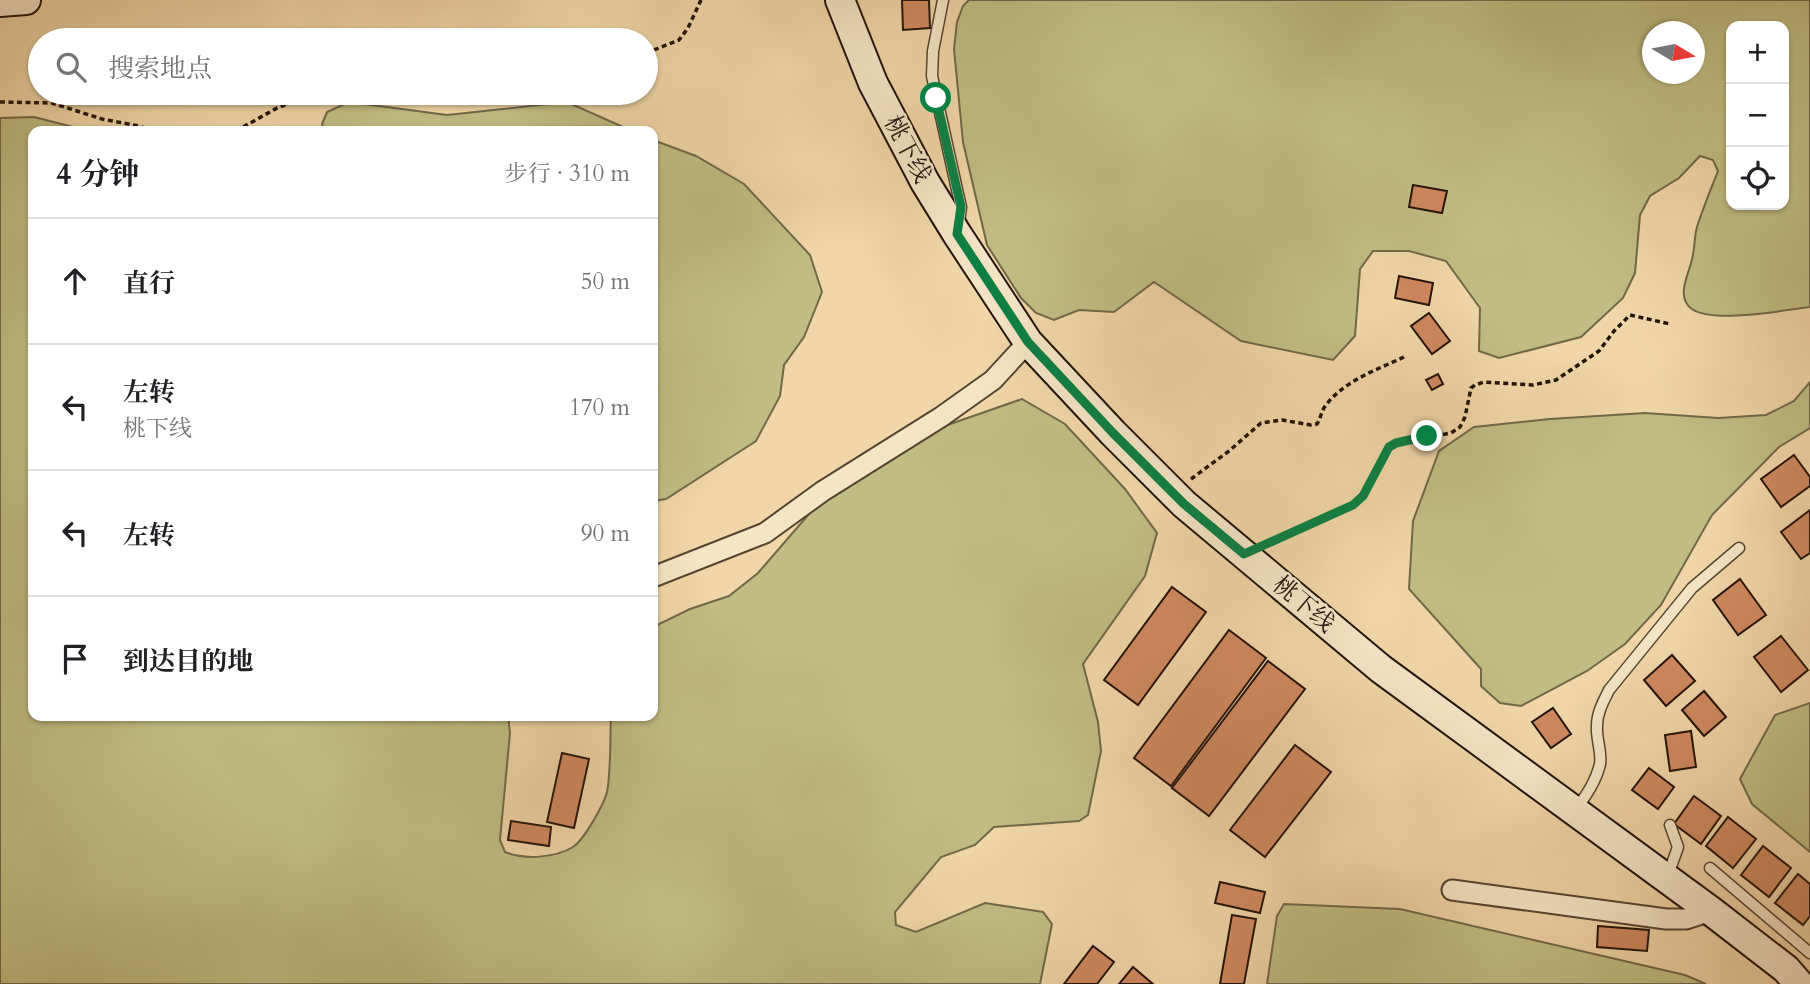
<!DOCTYPE html>
<html lang="zh">
<head>
<meta charset="utf-8">
<style>
  body { margin:0; font-family:Cardo,"Noto Serif SC",serif; background:#f6f6f6; color:#202124 }
  .controls { position:absolute; right:21px; top:21px; display:grid; overflow:hidden; border-radius:14px; box-shadow:0 2px 5px #0004 }
  .controls button { width:63px; height:63px; display:grid; place-items:center; padding:0; border:0; border-bottom:2px solid #e0e0e0; background:#fff; color:#202124; font:35px sans-serif }
  .compass { position:absolute; left:1642px; top:21px; width:63px; height:63px; border-radius:50%; background:#fff; box-shadow:0 2px 5px #0004; rotate:100deg }
  .stop { position:absolute; width:21px; height:21px; margin:-16px; border:5px solid #0b8043; border-radius:50%; background:#fff }
  .stop.end { background:#0b8043; border-color:#fff; box-shadow:0 2px 7px #0008 }
  .list { margin:0; padding:0; list-style:none }
  h2 { display:flex; justify-content:space-between; align-items:center; height:91px; margin:0; padding:0 28px; font-size:30px }
  h2 small { font-size:23px; font-weight:400; color:#757577 }
  .list li { display:grid; grid-template-columns:46px 1fr auto; gap:21px; align-items:center; box-sizing:border-box; height:126px; padding:0 28px; border-top:2px solid #e0e0e0 }
  .list b { display:block; font-size:26px; white-space:nowrap }
  .list p { margin:0; font-size:23px; white-space:nowrap; color:#757577 }
  .list em { font-size:23px; font-style:normal; color:#757577 }
  .icon { flex:none; width:38px; height:38px; fill:none; stroke:currentColor; stroke-width:2; stroke-linecap:round; stroke-linejoin:round }
  .map { position:relative; flex:none; width:1810px; height:984px; overflow:hidden }
  .search { position:absolute; background:#fff; box-shadow:0 2px 5px #0004; left:28px; top:28px; width:630px; height:77px; display:flex; align-items:center; gap:18px; box-sizing:border-box; padding:0 24px; border-radius:38px; color:#757577; font-size:26px }
  .panel { position:absolute; background:#fff; box-shadow:0 2px 5px #0004; left:28px; top:126px; width:630px; height:595px; border-radius:14px }
  .map>svg:first-child { display:block }
  .green { fill:#c1bc83; stroke:#726847; stroke-width:2; fill-rule:evenodd }
  .building { fill:#cf885f; stroke:#23130b; stroke-width:2 }
  .lines { fill:none; stroke-linecap:round; stroke-linejoin:round }
  .lane-casing { stroke:#564432; stroke-width:13 }
  .street-casing { stroke:#564432; stroke-width:23 }
  .secondary-casing { stroke:#23130b; stroke-width:32 }
  .path { stroke:#23130b; stroke-width:3.5; stroke-dasharray:5 3.5; stroke-linecap:butt }
  .lane { stroke:#f5e4c6; stroke-width:10 }
  .street { stroke:#f5e4c6; stroke-width:19 }
  .secondary { stroke:#f5e4c6; stroke-width:28 }
  .route { stroke:#0b8043; stroke-width:9 }
  .labels { text-anchor:middle; stroke-width:5; stroke-linejoin:round; paint-order:stroke }
  .street-label { font-size:24px; fill:#23130b; stroke:#f5e4c6 }
</style>
</head>
<body>
<div class="map">
<svg width="1810" height="984" viewBox="0 0 1810 984">
  <rect width="100%" height="100%" fill="#f0d6a8"/>
  <filter id="stains"><feTurbulence type="fractalNoise" baseFrequency=".00286" numOctaves="4"/><feColorMatrix values="0 0 0 0 .2 0 0 0 0 .09 0 0 0 0 .02 0 0 0 .5 -.17"/></filter>
  <radialGradient id="worn" r=".72"><stop offset=".6" stop-color="#630" stop-opacity="0"/><stop offset="1" stop-color="#630" stop-opacity=".3"/></radialGradient>
  <!-- green -->
  <g class="green">
    <path d="M 969,0 L 1810,0 L 1810,307 C 1784,310 1713,324 1692,309 C 1675,297 1689,274 1692,259 C 1695,249 1694,237 1697,227 C 1703,208 1711,189 1718,171 L 1713,160 L 1700,156 L 1679,178 L 1650,196 L 1640,215 L 1635,273 L 1623,298 L 1581,337 L 1499,358 L 1479,351 L 1480,308 L 1446,261 L 1409,251 L 1373,251 L 1360,269 L 1355,336 L 1333,360 L 1241,341 L 1154,282 L 1114,312 L 1079,310 L 1054,320 L 1036,313 L 1021,298 L 987,245 L 963,142 L 954,49 L 957,22 L 963,6 ZM 1731,26 L 1784,26 L 1784,205 L 1731,205 ZM 1652,32 L 1694,32 L 1694,74 L 1652,74 Z"/>
    <path d="M 349,102 L 447,115 L 567,102 L 632,131 L 325,131 L 322,124 L 327,112 Z"/>
    <path d="M 34,117 L 73,127 L 80,131 L 33,131 L 33,716 L 508,716 L 510,733 L 500,840 L 505,852 C 524,860 555,858 573,847 C 584,840 604,804 607,792 C 611,773 610,736 611,716 L 653,716 L 653,631 L 659,624 L 690,609 L 729,596 L 758,573 L 815,507 L 936,429 L 1022,399 L 1065,424 L 1125,489 L 1157,533 L 1145,576 L 1083,664 L 1098,722 L 1101,751 L 1088,815 L 1079,821 L 994,827 L 975,845 L 941,857 L 895,912 L 896,925 L 916,932 L 985,903 L 1043,912 L 1052,924 L 1040,984 L 0,984 L 0,118 Z"/>
    <path d="M 653,140 L 696,156 L 744,184 L 810,255 L 822,292 L 804,337 L 784,365 L 780,396 L 756,441 L 666,499 L 653,501 Z"/>
    <path d="M 1810,382 L 1810,428 L 1779,447 L 1712,515 L 1661,605 L 1625,644 L 1587,671 L 1521,706 L 1500,703 L 1481,686 L 1481,669 L 1409,589 L 1413,521 L 1439,451 L 1474,427 L 1550,419 L 1645,413 L 1718,418 L 1766,415 L 1794,401 Z"/>
    <path d="M 1810,703 L 1810,852 L 1752,804 L 1740,779 L 1775,715 Z"/>
    <path d="M 1284,904 L 1400,909 L 1685,975 L 1706,984 L 1267,984 L 1277,916 Z"/>
  </g>
  <!-- building -->
  <g class="building">
    <path d="M 902,0 L 929,0 L 930,28 L 903,30 Z"/>
    <path d="M 1413,185 L 1447,191 L 1442,213 L 1409,207 Z"/>
    <path d="M 1399,276 L 1433,283 L 1429,305 L 1395,298 Z"/>
    <path d="M 1429,313 L 1450,341 L 1432,354 L 1411,326 Z"/>
    <path d="M 1438,374 L 1443,384 L 1432,390 L 1426,380 Z"/>
    <path d="M 1794,455 L 1810,477 L 1810,486 L 1781,507 L 1761,479 Z"/>
    <path d="M 1810,510 L 1810,553 L 1801,559 L 1781,532 Z"/>
    <path d="M 1740,579 L 1766,615 L 1738,635 L 1713,600 Z"/>
    <path d="M 1172,587 L 1206,612 L 1138,705 L 1104,680 Z"/>
    <path d="M 1229,630 L 1266,658 L 1171,786 L 1134,758 Z"/>
    <path d="M 1781,636 L 1808,670 L 1781,692 L 1754,657 Z"/>
    <path d="M 1672,655 L 1695,681 L 1666,706 L 1644,680 Z"/>
    <path d="M 1268,661 L 1305,689 L 1209,816 L 1172,788 Z"/>
    <path d="M 1704,691 L 1726,717 L 1704,736 L 1682,710 Z"/>
    <path d="M 1553,708 L 1571,734 L 1551,748 L 1532,722 Z"/>
    <path d="M 1691,731 L 1696,767 L 1670,771 L 1665,735 Z"/>
    <path d="M 1295,745 L 1331,772 L 1265,857 L 1230,830 Z"/>
    <path d="M 562,753 L 589,759 L 574,828 L 547,822 Z"/>
    <path d="M 1649,768 L 1674,787 L 1658,809 L 1632,790 Z"/>
    <path d="M 1694,796 L 1721,816 L 1701,844 L 1674,824 Z"/>
    <path d="M 1728,817 L 1756,839 L 1733,868 L 1706,846 Z"/>
    <path d="M 511,821 L 551,827 L 549,846 L 508,840 Z"/>
    <path d="M 1763,846 L 1791,868 L 1769,897 L 1741,875 Z"/>
    <path d="M 1798,874 L 1810,884 L 1810,916 L 1803,925 L 1775,903 Z"/>
    <path d="M 1220,882 L 1265,892 L 1260,913 L 1215,903 Z"/>
    <path d="M 1232,915 L 1256,919 L 1244,984 L 1220,984 Z"/>
    <path d="M 1598,926 L 1649,930 L 1647,951 L 1597,947 Z"/>
    <path d="M 1093,946 L 1114,962 L 1097,984 L 1064,984 Z"/>
    <path d="M 1133,967 L 1153,984 L 1119,984 Z"/>
  </g>
  <g class="lines">
    <defs>
      <g id="lane">
        <path d="M 943,0 L 933,51 L 932,76 L 958,194 L 961,207 L 959,223"/>
        <path d="M 1577,808 C 1587,794 1596,781 1600,764 C 1602,752 1596,739 1597,726 C 1597,713 1603,702 1609,690 L 1692,588 L 1739,548"/>
        <path d="M 1710,868 L 1810,953"/>
        <path d="M 1668,875 L 1678,847 L 1670,825"/>
      </g>
      <g id="street">
        <path d="M 653,577 L 765,533 L 823,491 L 941,417 L 993,380 L 1028,342"/>
        <path d="M 1452,890 L 1666,919 L 1686,919 L 1711,911"/>
      </g>
      <g id="secondary">
        <path d="M 840,0 L 873,83 L 925,182 L 957,234 L 1028,342 L 1113,433 L 1184,504 L 1381,669 L 1711,911 L 1786,969 L 1799,984"/>
        <path d="M 0,2 L 26,0"/>
      </g>
    </defs>
    <!-- lane casing -->
    <use href="#lane" class="lane-casing"/>
    <!-- street casing -->
    <use href="#street" class="street-casing"/>
    <!-- secondary casing -->
    <use href="#secondary" class="secondary-casing"/>
    <!-- path -->
    <g class="path">
      <path d="M 646,53 L 679,40 L 688,28 L 701,0"/>
      <path d="M 403,93 L 456,100 L 533,93 L 586,100 L 605,93"/>
      <path d="M 0,102 L 52,103 L 102,119 L 139,126 L 153,131"/>
      <path d="M 236,131 L 277,108 L 318,93"/>
      <path d="M 1191,479 L 1229,451 L 1261,423 L 1282,420 L 1311,425 L 1317,424 C 1321,418 1321,411 1326,405 C 1345,380 1379,369 1406,356"/>
      <path d="M 1265,544 L 1353,505 L 1363,496 L 1389,447 L 1396,443 L 1451,433 L 1460,427 L 1465,417 L 1471,388 L 1475,385 L 1484,382 L 1533,385 L 1556,380 L 1599,351 L 1614,331 L 1630,315 L 1670,324"/>
    </g>
    <!-- lane -->
    <use href="#lane" class="lane"/>
    <!-- street -->
    <use href="#street" class="street"/>
    <!-- secondary -->
    <use href="#secondary" class="secondary"/>
  </g>
  <g class="lines">
    <!-- route -->
    <path class="route" d="M 936,98 L 961,207 L 957,234 L 1028,342 L 1113,433 L 1184,504 L 1244,554 L 1353,505 L 1363,496 L 1389,447 L 1396,443 L 1427,436"/>
  </g>
  <g class="labels">
    <!-- street labels -->
    <g class="street-label">
      <text transform="translate(908 149) rotate(62)" y="8">桃下线</text>
      <text transform="translate(1304 604) rotate(40)" y="8">桃下线</text>
    </g>
  </g>
  <rect width="100%" height="100%" filter="url(#stains)"/>
  <rect width="100%" height="100%" fill="url(#worn)"/>
</svg>
<div class="controls">
<button>+</button>
<button>−</button>
<button><svg class="icon" aria-label="locate" viewBox="0 0 24 24"><circle cx="12" cy="12" r="6"/><path d="M12 2v4M12 18v4M2 12h4M18 12h4"/></svg></button>
</div>
<svg class="compass" viewBox="-18 -18 36 36"><path d="M0-13l5 13h-10z" fill="#e53935"/><path d="M0 13l5-13h-10z" fill="#757577"/></svg>
<div class="stop" style="left:936px;top:98px"></div>
<div class="stop end" style="left:1427px;top:436px"></div>
<div class="search"><svg class="icon" aria-label="search" viewBox="0 0 24 24"><circle cx="10" cy="10" r="6"/><path d="M15 15l6 6"/></svg>搜索地点</div>
<section class="panel">
<h2>4 分钟<small>步行 · 310 m</small></h2>
<ul class="list">
<li><svg class="icon" aria-label="ahead" viewBox="0 0 24 24"><path d="M12 20V5M6 11l6-6 6 6"/></svg><div><b>直行</b></div><em>50 m</em></li>
<li><svg class="icon" aria-label="left" viewBox="0 0 24 24"><path d="M17 20v-9H6M10 6l-5 5 5 5"/></svg><div><b>左转</b><p>桃下线</p></div><em>170 m</em></li>
<li><svg class="icon" aria-label="left" viewBox="0 0 24 24"><path d="M17 20v-9H6M10 6l-5 5 5 5"/></svg><div><b>左转</b></div><em>90 m</em></li>
<li><svg class="icon" aria-label="arrive" viewBox="0 0 24 24"><path d="M6 21V4h12l-3 4 3 4H6"/></svg><div><b>到达目的地</b></div></li>
</ul>
</section>
</div>
</body>
</html>
